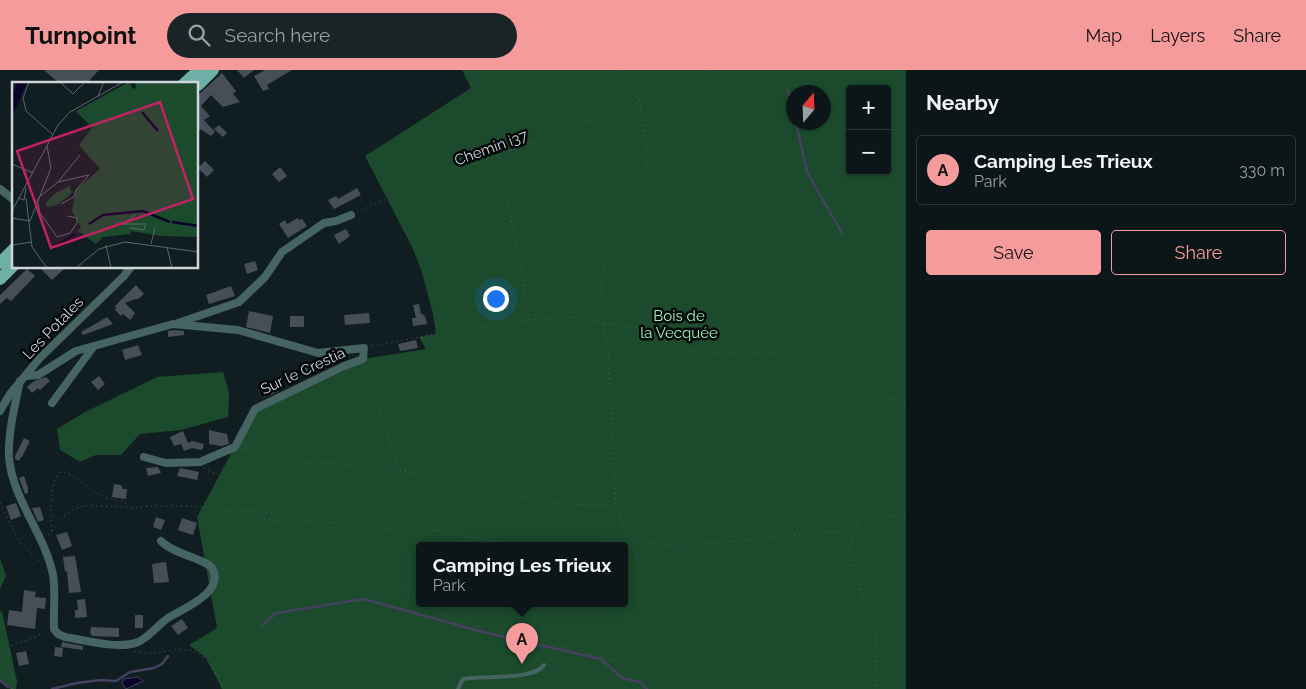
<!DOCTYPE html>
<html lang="en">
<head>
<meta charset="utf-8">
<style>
  body { margin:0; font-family:Raleway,sans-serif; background:#1a2326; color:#f1f3f6 }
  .controls { position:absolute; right:15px; top:15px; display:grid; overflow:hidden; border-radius:5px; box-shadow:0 1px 4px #0004 }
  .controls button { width:45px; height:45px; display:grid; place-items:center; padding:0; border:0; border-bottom:1px solid #2c3538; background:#0c1619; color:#f1f3f6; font:25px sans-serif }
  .compass { position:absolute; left:786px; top:15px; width:45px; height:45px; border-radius:50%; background:#0c1619; box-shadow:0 1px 4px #0004; rotate:19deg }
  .you { position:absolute; left:495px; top:228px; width:18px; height:18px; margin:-12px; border:4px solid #fff; border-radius:50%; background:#1a73e8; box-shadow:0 0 0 8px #1a73e833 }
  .badge { display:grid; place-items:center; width:32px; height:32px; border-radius:50%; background:#f59b9b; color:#111; font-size:16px; font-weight:700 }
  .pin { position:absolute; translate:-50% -41px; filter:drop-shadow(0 1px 2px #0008) }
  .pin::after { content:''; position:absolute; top:26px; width:18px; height:15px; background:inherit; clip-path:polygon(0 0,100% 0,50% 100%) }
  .popup { position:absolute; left:416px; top:472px; width:212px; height:65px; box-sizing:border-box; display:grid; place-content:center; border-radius:5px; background:#0c1619; filter:drop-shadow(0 1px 4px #0005); font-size:16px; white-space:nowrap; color:#9a9fa2 }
  .popup b { font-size:19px; color:#f1f3f6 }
  .popup::after { content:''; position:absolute; left:50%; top:100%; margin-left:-10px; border:10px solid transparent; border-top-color:#0c1619 }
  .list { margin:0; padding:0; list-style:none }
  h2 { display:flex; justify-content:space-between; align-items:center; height:65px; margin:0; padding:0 20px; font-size:21px }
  h2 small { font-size:16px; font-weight:400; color:#9a9fa2 }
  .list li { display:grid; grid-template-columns:32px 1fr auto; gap:15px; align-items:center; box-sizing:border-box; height:70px; margin:0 10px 10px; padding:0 10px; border:1px solid #2c3538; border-radius:5px }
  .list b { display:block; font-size:19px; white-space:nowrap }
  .list p { margin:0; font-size:16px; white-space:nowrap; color:#9a9fa2 }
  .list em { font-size:16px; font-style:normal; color:#9a9fa2 }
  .actions { display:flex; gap:10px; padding:15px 20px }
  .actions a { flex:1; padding:11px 0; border:1px solid #f59b9b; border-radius:5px; text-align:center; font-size:18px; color:#f59b9b }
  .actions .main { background:#f59b9b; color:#111 }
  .icon { flex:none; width:28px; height:28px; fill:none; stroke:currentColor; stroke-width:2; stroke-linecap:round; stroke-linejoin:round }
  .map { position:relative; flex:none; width:906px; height:619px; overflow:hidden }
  header { display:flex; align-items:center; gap:30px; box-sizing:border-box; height:70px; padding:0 25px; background:#f59b9b; color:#111 }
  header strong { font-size:24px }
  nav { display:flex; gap:28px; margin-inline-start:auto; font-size:18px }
  .search { width:350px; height:45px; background:#1a2326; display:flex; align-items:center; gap:12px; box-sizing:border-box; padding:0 18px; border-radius:28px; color:#9a9fa2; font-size:19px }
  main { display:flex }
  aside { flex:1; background:#0c1619 }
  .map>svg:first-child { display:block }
  .green { fill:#1b4a2d; fill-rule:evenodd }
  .water { fill:#09022a; stroke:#44425e }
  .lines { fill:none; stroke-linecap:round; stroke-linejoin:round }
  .stream { stroke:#44425e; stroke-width:2.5 }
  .building { fill:#464e58 }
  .path { stroke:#535e62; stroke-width:1; stroke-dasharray:1 4; stroke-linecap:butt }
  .lane { stroke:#466461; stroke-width:4 }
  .street { stroke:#466461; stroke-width:8 }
  .primary { stroke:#6eafa7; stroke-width:12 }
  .labels { text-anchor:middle; stroke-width:5; stroke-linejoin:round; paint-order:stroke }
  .street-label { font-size:15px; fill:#ced6d9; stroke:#030708 }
  .park-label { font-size:15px; fill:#a1f2bb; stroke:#030708 }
  .inset-river { fill:none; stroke:#09022a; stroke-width:2.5 }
  .inset-road { fill:none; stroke:#5c676b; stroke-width:1 }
  .view { fill:#c32261; fill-opacity:0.15; stroke:#c32261; stroke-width:2.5 }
  .inset-edge { fill:none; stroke:#ced6d9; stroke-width:2.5 }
</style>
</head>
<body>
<header>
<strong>Turnpoint</strong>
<div class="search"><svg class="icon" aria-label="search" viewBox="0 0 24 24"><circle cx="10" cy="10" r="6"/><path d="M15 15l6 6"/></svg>Search here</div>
<nav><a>Map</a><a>Layers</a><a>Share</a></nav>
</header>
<main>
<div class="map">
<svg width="906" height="619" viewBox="0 0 906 619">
  <rect width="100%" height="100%" fill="#101d21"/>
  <!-- green -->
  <g class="green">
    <path d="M 462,0 L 906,0 L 906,619 L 222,619 L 206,588 L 189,575 L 217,558 L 197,447 L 255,339 L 363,289 L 426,279 L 419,267 L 436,264 L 433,244 L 421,199 L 412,177 L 365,86 L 471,18 ZM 850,19 L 887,19 L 887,101 L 850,101 ZM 794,22 L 824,22 L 824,52 L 794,52 ZM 420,475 L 624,475 L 624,533 L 420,533 Z"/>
    <path d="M 223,302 L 229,323 L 228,347 L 181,360 L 140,364 L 121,385 L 96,385 L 80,392 L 60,380 L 57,359 L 83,343 L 157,307 Z"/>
    <path d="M 0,488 L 6,506 L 0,519 Z"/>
    <path d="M 2,541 L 17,611 L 16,619 L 10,619 L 0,609 L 0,542 Z"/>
  </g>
  <!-- water -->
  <path class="water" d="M 138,607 L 143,611 L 126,619 L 122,613 L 124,609 Z"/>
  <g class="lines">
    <!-- stream -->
    <g class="stream">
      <path d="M 788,20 L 794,44"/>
      <path d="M 796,52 L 807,102 L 842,163"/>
      <path d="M 263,555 L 276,543 L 364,529 L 479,561 L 601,589 L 622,608 L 640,612 L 647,619"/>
      <path d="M 0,610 L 8,617"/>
      <path d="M 52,619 L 77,613 L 101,610 L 116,611 L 130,602 L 154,598 L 162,594 L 168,586"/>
    </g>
  </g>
  <!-- building -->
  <g class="building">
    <path d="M 44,0 L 99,0 L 86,14 L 60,14 Z"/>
    <path d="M 237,0 L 254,0 L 244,8 Z"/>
    <path d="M 265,0 L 292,0 L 267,15 L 269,19 L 263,21 L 254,6 Z"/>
    <path d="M 222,3 L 236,21 L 233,24 L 240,32 L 223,37 L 211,25 L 201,36 L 210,46 L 204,50 L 215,62 L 211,66 L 200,59 L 198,62 L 198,25 Z"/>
    <path d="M 219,55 L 227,63 L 223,67 L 214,59 Z"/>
    <path d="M 205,91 L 214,100 L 207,107 L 198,98 Z"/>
    <path d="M 280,97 L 287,106 L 279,112 L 272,104 Z"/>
    <path d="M 357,118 L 361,125 L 334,139 L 328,130 L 336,126 L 338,129 Z"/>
    <path d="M 298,148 L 299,150 L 302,149 L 307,156 L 288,168 L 279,154 L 285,150 L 287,154 Z"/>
    <path d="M 346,159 L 350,166 L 339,174 L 334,165 Z"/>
    <path d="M 255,191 L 258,200 L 247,204 L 244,194 Z"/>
    <path d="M 40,198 L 65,198 L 52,210 Z"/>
    <path d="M 27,199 L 35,206 L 11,231 L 7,228 L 0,234 L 0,225 Z"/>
    <path d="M 136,215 L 144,224 L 138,229 L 136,229 L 125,233 L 135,243 L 130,250 L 123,244 L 121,246 L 115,240 L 117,236 L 113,238 Z"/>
    <path d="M 231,216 L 235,226 L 209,234 L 206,225 Z"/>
    <path d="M 419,234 L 421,244 L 423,244 L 424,246 L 425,246 L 427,254 L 413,256 L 412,248 L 416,248 L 413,235 Z"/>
    <path d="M 249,241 L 273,246 L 270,263 L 246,257 Z"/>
    <path d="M 369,243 L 370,253 L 345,255 L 344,245 Z"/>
    <rect x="290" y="246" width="14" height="11"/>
    <path d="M 107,247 L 113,254 L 83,265 L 81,262 Z"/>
    <path d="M 174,260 L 184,261 L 184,265 L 168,267 L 168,261 Z"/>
    <path d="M 416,270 L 418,278 L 400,281 L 398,274 Z"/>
    <path d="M 138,275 L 142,285 L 125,290 L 122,280 Z"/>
    <path d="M 318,290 L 321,300 L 307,304 L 303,294 Z"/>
    <path d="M 99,306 L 105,314 L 98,320 L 91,312 Z"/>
    <path d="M 46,307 L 50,311 L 40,320 L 38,318 L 32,323 L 27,317 L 34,311 Z"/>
    <path d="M 275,313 L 278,322 L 264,327 L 260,317 Z"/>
    <path d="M 209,360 L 227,364 L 229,374 L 222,376 L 209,374 Z"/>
    <path d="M 183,361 L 188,373 L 192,371 L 204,374 L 202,380 L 192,378 L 184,381 L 181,374 L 174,376 L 170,367 Z"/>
    <path d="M 24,368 L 30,371 L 22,387 L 21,387 L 19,391 L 15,389 L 15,386 Z"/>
    <path d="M 158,397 L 161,403 L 148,406 L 146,398 Z"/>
    <path d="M 180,398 L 199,402 L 197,410 L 177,406 Z"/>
    <path d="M 24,406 L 28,418 L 28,423 L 25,424 L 19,408 Z"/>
    <path d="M 114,414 L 121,415 L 123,419 L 127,419 L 126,429 L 112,427 Z"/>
    <path d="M 16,433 L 21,446 L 11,450 L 6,436 Z"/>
    <path d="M 40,437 L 44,450 L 38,452 L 32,438 Z"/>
    <path d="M 156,447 L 165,450 L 161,460 L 153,457 Z"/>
    <path d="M 182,448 L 197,453 L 193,465 L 178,460 Z"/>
    <path d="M 67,462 L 72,476 L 62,480 L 56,465 Z"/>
    <path d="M 75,486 L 81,522 L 69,523 L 67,501 L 65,502 L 63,487 Z"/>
    <path d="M 166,492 L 169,512 L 154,513 L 152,494 Z"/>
    <path d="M 24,520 L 36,522 L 35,527 L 46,528 L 45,539 L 37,538 L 35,559 L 7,555 L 9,540 L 22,542 Z"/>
    <path d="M 85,529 L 87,547 L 75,548 L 75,540 L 78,540 L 77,530 Z"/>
    <rect x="135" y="545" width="8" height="13"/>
    <path d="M 182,549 L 188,558 L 178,565 L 171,556 Z"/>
    <path d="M 91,557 L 119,558 L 119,567 L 92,566 L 90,562 Z"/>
    <path d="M 62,572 L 83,576 L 83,580 L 61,577 Z"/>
    <path d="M 55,577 L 63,578 L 62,587 L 54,586 Z"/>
    <path d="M 26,581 L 29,594 L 19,596 L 16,583 Z"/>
  </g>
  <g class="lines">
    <!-- path -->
    <g class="path">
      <path d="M 500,87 L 530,250"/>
      <path d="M 357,142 L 414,117 L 640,32 L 712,0"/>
      <path d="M 614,253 L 605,236 L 601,217 L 605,191 L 619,160 L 645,113 L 647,84 L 640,32 L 632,14 L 621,0"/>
      <path d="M 605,254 L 648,259 L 668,273 L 689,281 L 711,284 L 773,283 L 789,287 L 862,319 L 906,333"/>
      <path d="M 372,276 L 468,258 L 548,248 L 584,247 L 604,254 L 608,282 L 616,435 L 628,470 L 681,573 L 708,619"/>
      <path d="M 366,296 L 399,400 L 422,432 L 438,461"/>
      <path d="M 242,379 L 269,386 L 310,393 L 331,393 L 399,400 L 457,411 L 509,425 L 542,431 L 560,434 L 615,435"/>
      <path d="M 204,398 L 227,409 L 240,428 L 252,441 L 268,450 L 287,454 L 298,461 L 313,467 L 321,472 L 332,475 L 355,496 L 367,503 L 378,506 L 420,530"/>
      <path d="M 0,433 L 20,473 L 42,494"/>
      <path d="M 861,448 L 849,476 L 869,549 L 875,562 L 877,593"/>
      <path d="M 52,461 C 51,446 48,412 60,402 C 71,400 90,420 100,425 C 108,429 116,430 124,431 L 128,437"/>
      <path d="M 48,465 L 64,446 L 70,441 L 80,437 L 89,435 L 104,437 L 115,436 L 134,438 L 150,436 L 193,436 L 224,440 L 273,443 L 317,453 L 355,452 L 398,461 L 438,461 L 513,475"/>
      <path d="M 560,475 L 628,470 L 682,476 L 842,461 L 861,448 L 871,446 L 906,447"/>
      <path d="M 683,477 L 731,504 L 756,527 L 772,537 L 799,545 L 834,566 L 861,577 L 877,595 L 877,619"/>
      <path d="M 424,533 L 456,552 L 542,571 L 631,595 L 660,619"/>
      <path d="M 135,581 C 151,586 158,582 173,580 C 205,577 212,595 224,619"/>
      <path d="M 12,619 C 16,609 9,600 8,589 C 8,585 9,580 10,576 L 38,566 L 45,558"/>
    </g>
    <!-- lane -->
    <path class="lane" d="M 458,619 L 463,609 C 483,605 533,611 544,595"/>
    <!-- street -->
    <g class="street">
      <path d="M 0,119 L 14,130"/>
      <path d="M 178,253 L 239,232 L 265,207 L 282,182 L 324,153 L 336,151 L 351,145"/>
      <path d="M 26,306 L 38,305 L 76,281 L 173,254 L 238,260 L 318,283 L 364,278 L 363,289 L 344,296 L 255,339 L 235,377 L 200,392 L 166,393 L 144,387"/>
      <path d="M 20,311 C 15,335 8,362 9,387 C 12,429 45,464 53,505 C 56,522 53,541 54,559 L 58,564 L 65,567 C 85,570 119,580 138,572 C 149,567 158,555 168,548 C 182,539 226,522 212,498 C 206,489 173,484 161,471"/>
      <path d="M 52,333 L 94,276"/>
      <path d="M 0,341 L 10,324 L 39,289 L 124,206 L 130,198"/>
    </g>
    <!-- primary -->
    <g class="primary">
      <path d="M 184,14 L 199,0"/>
      <path d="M 198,15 L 213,0"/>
      <path d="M 0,193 L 14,179"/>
      <path d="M 0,209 L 14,195"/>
    </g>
  </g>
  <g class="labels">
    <!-- street labels -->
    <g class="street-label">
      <text transform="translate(491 78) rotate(-20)" y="5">Chemin i37</text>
      <text transform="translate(53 258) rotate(-46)" y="5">Les Potales</text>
      <text transform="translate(303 301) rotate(-25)" y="5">Sur le Crestia</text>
    </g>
    <!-- park labels -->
    <g class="park-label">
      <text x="679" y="251">Bois de<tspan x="679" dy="17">la Vecquée</tspan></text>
    </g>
  </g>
  <!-- overview -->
  <g transform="translate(12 12)">
    <rect width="186" height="186" fill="#101d21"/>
    <path d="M 117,0 L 121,7 L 124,6 L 123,0 L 186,0 L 186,155 L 149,154 L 119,149 L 118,152 L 91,155 L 84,162 L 66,149 L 69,145 L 60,129 L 64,108 L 88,87 L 67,63 L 80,46 L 64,29 ZM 57,104 L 60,111 L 45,123 L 35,125 L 33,122 L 42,112 Z" fill="#1b4a2d"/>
    <path d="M 6,0 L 15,0 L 0,35 L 0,13 Z" fill="#09022a"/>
    <path class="inset-river" d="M 130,30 L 146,49M 160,140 L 187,144M 77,142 L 91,133 L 131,129 L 158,140M 41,166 L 63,152"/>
    <path class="inset-road" d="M 17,0 L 11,16 L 14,29 L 41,53M 48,0 L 61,12 L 72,1M 86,14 L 92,0M 0,82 L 21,91M 47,99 L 68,73M 6,116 L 12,118 L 14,106M 14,116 L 20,165 L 35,186M 26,116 L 46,100 L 77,93 L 64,108 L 62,115 L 49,122M 25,117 L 28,131 L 45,155 L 58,151 L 65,141 L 65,136 L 56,134M 0,129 L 46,43 L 58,30 L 111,0M 0,136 L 18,139M 18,139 L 39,86 L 35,64M 118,146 L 132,148 L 134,142 L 111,142 L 123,133M 139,162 L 143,146M 0,163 L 20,160M 94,163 L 99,186M 155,165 L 160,186M 64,186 L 87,167 L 113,160 L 187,170"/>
    <path class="view" d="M 148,20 L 181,117 L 39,166 L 5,69 Z"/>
    <rect width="186" height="186" class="inset-edge"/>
  </g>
</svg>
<div class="controls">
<button>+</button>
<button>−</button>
</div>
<svg class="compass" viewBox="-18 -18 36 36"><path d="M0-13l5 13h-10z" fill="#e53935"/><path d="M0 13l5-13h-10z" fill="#9a9fa2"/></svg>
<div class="you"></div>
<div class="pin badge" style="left:522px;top:594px">A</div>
<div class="popup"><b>Camping Les Trieux</b>Park</div>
</div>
<aside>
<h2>Nearby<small></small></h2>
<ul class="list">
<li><span class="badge">A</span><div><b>Camping Les Trieux</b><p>Park</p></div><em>330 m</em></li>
</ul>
<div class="actions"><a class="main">Save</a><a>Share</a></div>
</aside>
</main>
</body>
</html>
